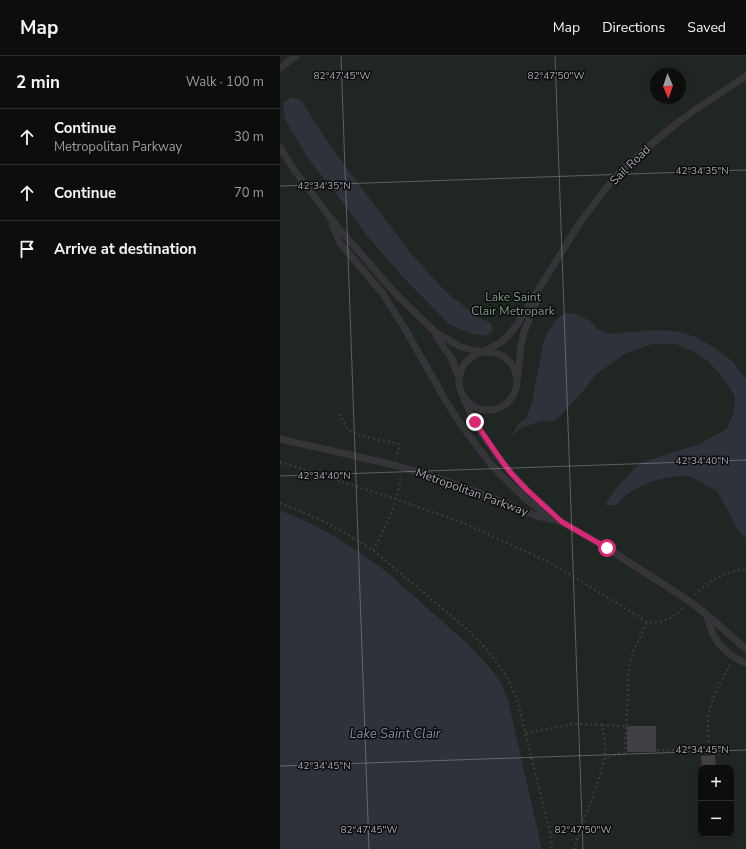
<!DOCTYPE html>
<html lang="en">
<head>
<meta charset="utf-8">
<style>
  body { margin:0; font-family:"Nunito Sans",sans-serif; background:#1b1b1c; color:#f1f3f6 }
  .controls { position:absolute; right:12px; bottom:12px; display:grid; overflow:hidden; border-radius:8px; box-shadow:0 2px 6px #0003 }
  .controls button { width:36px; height:36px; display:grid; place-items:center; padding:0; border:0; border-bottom:1px solid #2d2d2e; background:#0d0d0e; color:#f1f3f6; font:20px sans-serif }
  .compass { position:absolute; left:370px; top:12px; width:36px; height:36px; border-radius:50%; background:#0d0d0e; box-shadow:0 2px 6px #0003; rotate:178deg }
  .stop { position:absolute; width:12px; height:12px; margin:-9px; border:3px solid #db2777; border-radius:50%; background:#fff }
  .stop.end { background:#db2777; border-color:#fff; box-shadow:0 1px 4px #0008 }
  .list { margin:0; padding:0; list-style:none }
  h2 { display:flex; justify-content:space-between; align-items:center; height:52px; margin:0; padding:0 16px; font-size:17px }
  h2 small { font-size:13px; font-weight:400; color:#9a9c9e }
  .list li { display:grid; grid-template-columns:26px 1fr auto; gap:12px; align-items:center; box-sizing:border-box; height:56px; padding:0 16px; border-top:1px solid #2d2d2e }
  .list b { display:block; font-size:15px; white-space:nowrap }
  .list p { margin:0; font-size:13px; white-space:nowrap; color:#9a9c9e }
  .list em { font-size:13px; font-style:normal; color:#9a9c9e }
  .icon { flex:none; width:22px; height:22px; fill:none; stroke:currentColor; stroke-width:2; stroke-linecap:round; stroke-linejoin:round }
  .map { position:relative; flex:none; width:466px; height:793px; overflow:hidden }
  header { display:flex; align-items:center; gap:24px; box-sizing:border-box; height:56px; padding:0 20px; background:#0d0d0e; border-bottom:1px solid #2d2d2e }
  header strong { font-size:19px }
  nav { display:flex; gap:22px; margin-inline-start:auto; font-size:14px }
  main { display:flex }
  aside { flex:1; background:#0d0d0e }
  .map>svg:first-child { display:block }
  .green { fill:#202722; fill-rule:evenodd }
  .water { fill:#2e333b }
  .building { fill:#414145 }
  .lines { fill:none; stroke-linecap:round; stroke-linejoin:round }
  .path { stroke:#39393e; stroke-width:2.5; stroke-dasharray:2 3; stroke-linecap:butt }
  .service { stroke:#353539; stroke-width:7 }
  .route { stroke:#db2777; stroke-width:5 }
  .ticks { fill:none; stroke:#a4a6b1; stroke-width:1; stroke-opacity:0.45 }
  .labels { text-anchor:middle; stroke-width:3; stroke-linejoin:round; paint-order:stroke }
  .street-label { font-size:12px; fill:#a4a6b1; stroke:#0d0c0d }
  .park-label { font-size:12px; fill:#7d9a84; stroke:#0d0c0d }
  .water-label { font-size:13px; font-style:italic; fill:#7f8da9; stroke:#0d0c0d }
  .ticks-label { font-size:10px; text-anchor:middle; fill:#a4a6b1; stroke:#0d0c0d; stroke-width:3; stroke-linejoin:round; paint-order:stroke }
</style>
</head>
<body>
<header>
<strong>Map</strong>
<nav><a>Map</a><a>Directions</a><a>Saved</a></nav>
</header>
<main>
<aside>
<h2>2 min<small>Walk · 100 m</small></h2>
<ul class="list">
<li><svg class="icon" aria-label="ahead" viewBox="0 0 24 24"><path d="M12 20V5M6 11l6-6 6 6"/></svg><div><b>Continue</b><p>Metropolitan Parkway</p></div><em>30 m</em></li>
<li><svg class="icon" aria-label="ahead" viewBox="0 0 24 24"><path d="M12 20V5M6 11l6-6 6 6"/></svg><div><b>Continue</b></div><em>70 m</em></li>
<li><svg class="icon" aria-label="arrive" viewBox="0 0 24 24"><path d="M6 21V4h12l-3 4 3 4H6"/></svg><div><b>Arrive at destination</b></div></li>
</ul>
</aside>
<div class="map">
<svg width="466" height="793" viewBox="0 0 466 793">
  <rect width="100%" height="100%" fill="#111112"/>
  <!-- green -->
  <path class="green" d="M 0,0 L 466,0 L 466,793 L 262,793 L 229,647 L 209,610 L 186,586 L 107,516 L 81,497 L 24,464 L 0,454 ZM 376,18 L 400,18 L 400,42 L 376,42 ZM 421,712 L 451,712 L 451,778 L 421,778 Z"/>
  <!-- water -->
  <g class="water">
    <path d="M 12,41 L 22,45 L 43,79 L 70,117 L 132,199 L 165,235 L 197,261 L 211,267 L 213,275 L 206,280 L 189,277 L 169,268 L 124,222 L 88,181 L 55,136 L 27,101 L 5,63 L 3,47 Z"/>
    <path d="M 285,257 L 296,258 L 310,265 L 317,273 L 330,278 L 376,274 L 396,275 L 416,281 L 435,292 L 452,305 L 466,323 L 466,482 L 456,471 L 449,456 L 437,435 L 410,420 L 390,421 L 373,425 L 357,432 L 346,439 L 336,449 L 325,449 L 336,432 L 360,407 L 400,394 L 419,388 L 447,373 L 454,356 L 455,340 L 444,323 L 428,305 L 410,294 L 396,288 L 373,288 L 346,297 L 315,319 L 304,334 L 290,349 L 277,363 L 269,366 L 261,364 L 255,367 L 239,373 L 231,382 L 238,368 L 247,361 L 252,346 L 264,284 L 274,266 Z"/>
    <path d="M 0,454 L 24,464 L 52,479 L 81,497 L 107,516 L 186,586 L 209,610 L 220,625 L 229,647 L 262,793 L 0,793 Z"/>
  </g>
  <!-- building -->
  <g class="building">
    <rect x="347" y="670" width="29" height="26"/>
    <path d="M 435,699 L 436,712 L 422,712 L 421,700 Z"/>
  </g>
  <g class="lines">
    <!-- path -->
    <g class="path">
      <path d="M 59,358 L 68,374 L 81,380 L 119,388 L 119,391 L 116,402"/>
      <path d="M 0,406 L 116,443 L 186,468 L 266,505 L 296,522 L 367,566 C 381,568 394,562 403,552"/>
      <path d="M 0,447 L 39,463 L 63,476 L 93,494 L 188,574 L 208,595 L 226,619 L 237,643 L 270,777 L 272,793"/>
      <path d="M 93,494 C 106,471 117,447 121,420 L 120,420"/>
      <path d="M 415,539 C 429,524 446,516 466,513"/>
      <path d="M 322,669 L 346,670 L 345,696 L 325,702"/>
      <path d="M 346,670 L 349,612 L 353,596 L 367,566"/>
      <path d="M 246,677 L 293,668 L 322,669 L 325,686 L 325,702 L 317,728 L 294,793"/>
      <path d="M 377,694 L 429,694 C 429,682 427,669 429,657 C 432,640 442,624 450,609"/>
      <path d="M 270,777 C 273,776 277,776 280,775 C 288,773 293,767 302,770"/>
    </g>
    <!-- service -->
    <g class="service">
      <path d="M 0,12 L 16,0"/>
      <path d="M 0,91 L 14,114 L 49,160 L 61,175 L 115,237 L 155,276 L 179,290 L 192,294 L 203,296 L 220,287 L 227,281 L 236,270 L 299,168 L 322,137 L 339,117 L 361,97 L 392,71 L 415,54 L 466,20"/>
      <path d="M 52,168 L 60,187 L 103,238 L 128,278 L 163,340 L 179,366 L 209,406 L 220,418 L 247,444 L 263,456 L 269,460"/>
      <path d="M 155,277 L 164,292 L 172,303 L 179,322"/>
      <circle cx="208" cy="325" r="29"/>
      <path d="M 238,320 L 241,289 L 244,276 L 258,242"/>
      <path d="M 184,344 C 199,377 222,409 247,434 C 256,443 265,451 274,459"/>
      <path d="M 0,383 L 114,409 L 158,422 L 194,435 L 257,460 L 282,466 L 327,492 L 409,545 L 426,558 L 466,593"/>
      <path d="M 426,558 C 428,564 430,570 432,576 C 438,590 452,602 466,607"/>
    </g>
  </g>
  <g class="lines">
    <!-- route -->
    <path class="route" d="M 195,366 L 219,401 L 230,416 L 247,434 L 282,466 L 327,492"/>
  </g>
  <!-- ticks -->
  <path class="ticks" d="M 61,0 L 89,793M 275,0 L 303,793M 0,130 L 466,114M 0,420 L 466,404M 0,710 L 466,694"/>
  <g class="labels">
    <!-- street labels -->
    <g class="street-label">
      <text transform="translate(350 109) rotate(-44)" y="4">Sail Road</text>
      <text transform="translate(192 436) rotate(20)" y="4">Metropolitan Parkway</text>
    </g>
    <!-- park labels -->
    <g class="park-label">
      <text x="233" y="245">Lake Saint<tspan x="233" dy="14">Clair Metropark</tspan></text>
    </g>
    <!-- water labels -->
    <g class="water-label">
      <text x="115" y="682">Lake Saint Clair</text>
    </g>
  </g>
  <g class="ticks-label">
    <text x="62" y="23">82°47'45"W</text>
    <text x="276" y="23">82°47'50"W</text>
    <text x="422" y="118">42°34'35"N</text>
    <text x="44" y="133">42°34'35"N</text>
    <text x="422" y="408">42°34'40"N</text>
    <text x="44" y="423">42°34'40"N</text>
    <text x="422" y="697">42°34'45"N</text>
    <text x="44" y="713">42°34'45"N</text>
    <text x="89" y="777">82°47'45"W</text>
    <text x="303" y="777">82°47'50"W</text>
  </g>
</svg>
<div class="controls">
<button>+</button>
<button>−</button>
</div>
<svg class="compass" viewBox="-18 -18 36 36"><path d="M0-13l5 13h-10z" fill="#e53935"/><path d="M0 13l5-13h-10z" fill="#9a9c9e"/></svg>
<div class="stop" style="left:327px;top:492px"></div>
<div class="stop end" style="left:195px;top:366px"></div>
</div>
</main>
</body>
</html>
